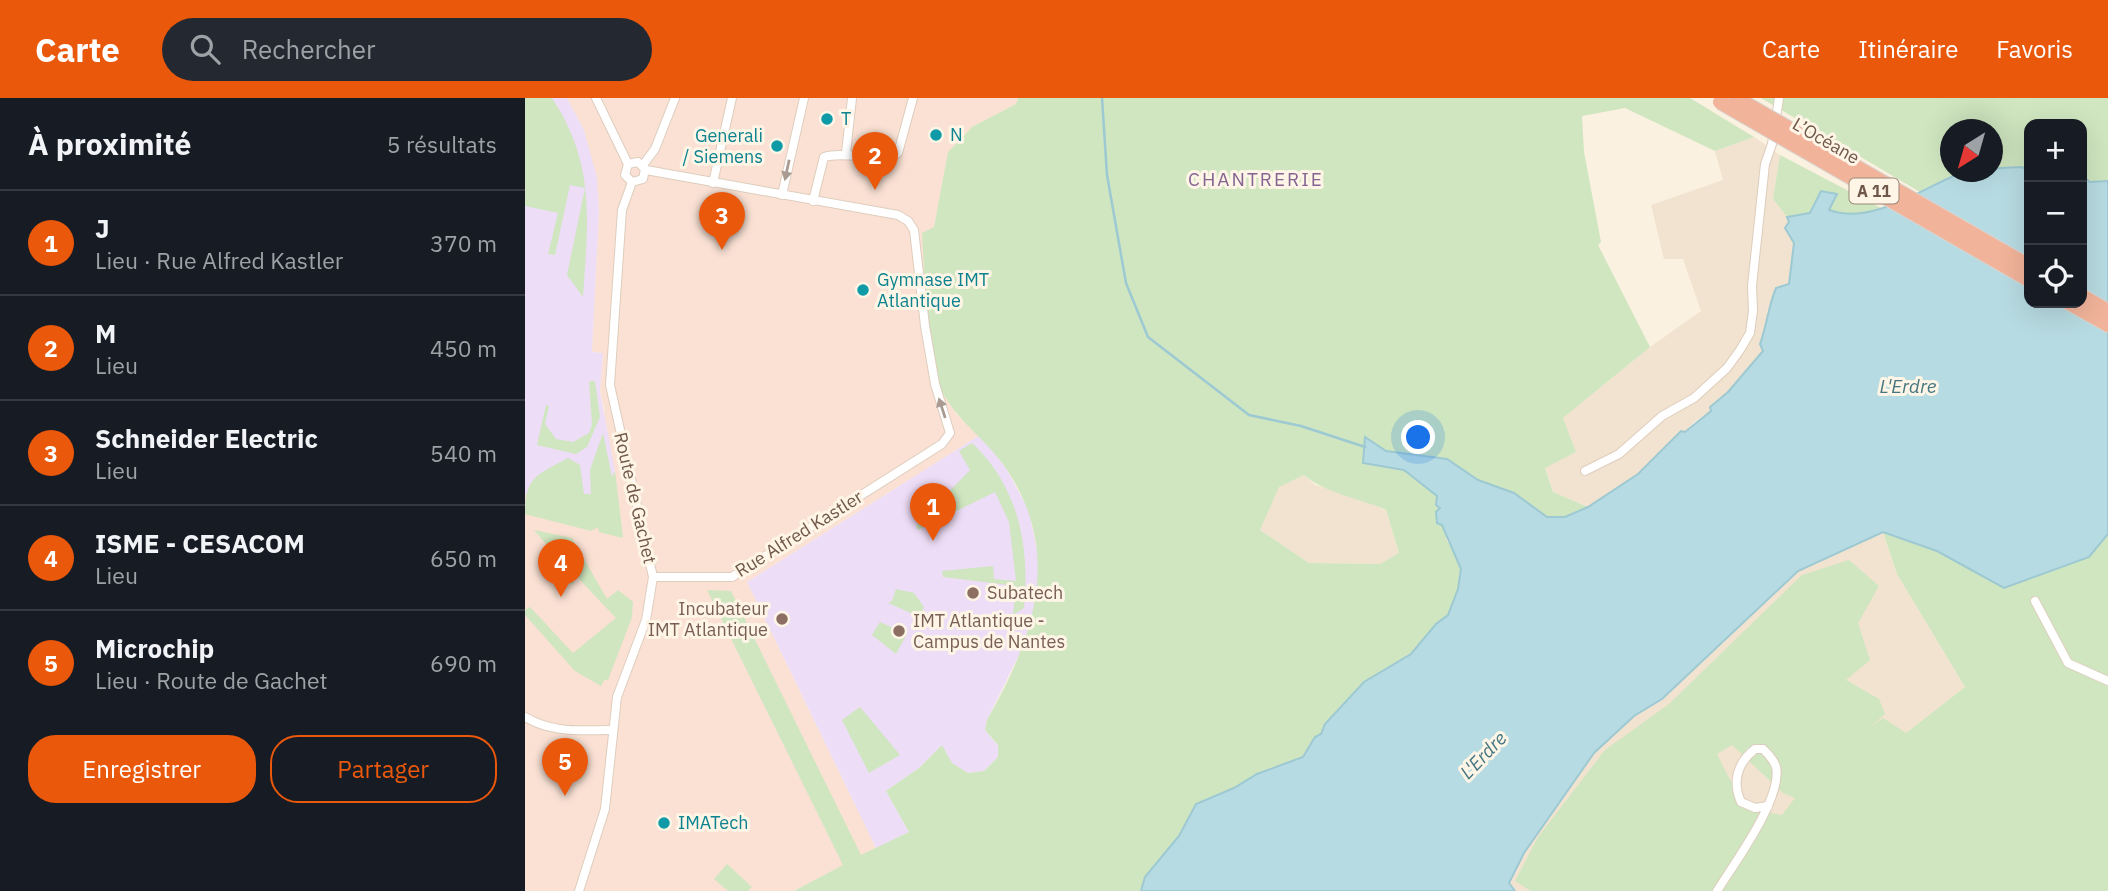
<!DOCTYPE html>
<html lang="fr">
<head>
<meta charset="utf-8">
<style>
  body { margin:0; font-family:"IBM Plex Sans",sans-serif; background:#242831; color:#f1f3f6 }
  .controls { position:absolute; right:21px; top:21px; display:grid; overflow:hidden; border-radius:14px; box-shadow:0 7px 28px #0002 }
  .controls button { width:63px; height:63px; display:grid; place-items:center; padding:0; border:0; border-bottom:2px solid #363941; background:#171b24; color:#f1f3f6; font:35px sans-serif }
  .compass { position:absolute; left:1415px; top:21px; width:63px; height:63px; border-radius:50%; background:#171b24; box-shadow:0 7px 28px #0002; rotate:217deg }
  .you { position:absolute; left:894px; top:340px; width:24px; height:24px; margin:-18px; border:5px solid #fff; border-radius:50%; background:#1a73e8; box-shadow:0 0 0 10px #1a73e833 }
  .badge { display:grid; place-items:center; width:46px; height:46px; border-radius:50%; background:#ea580c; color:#fff; font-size:23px; font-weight:700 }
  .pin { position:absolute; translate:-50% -58px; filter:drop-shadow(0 2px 4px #0008) }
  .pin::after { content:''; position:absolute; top:37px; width:24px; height:21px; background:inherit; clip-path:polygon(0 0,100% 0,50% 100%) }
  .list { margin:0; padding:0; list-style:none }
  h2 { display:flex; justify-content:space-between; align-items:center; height:91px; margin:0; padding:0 28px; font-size:30px }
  h2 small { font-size:23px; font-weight:400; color:#9ea1a6 }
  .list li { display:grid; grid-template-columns:46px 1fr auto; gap:21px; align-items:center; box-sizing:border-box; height:105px; padding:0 28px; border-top:2px solid #363941 }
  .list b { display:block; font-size:26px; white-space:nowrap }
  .list p { margin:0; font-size:23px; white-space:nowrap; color:#9ea1a6 }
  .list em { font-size:23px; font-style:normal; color:#9ea1a6 }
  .actions { display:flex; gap:14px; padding:21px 28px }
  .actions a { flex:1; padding:16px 0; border:2px solid #ea580c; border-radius:28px; text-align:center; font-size:24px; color:#ea580c }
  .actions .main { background:#ea580c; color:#fff }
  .icon { flex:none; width:38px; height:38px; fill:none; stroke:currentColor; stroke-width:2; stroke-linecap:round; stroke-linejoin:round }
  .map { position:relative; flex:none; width:1583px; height:793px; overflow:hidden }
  header { display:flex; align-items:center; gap:42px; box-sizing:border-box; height:98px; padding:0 35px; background:#ea580c; color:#fff }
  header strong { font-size:33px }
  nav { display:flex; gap:38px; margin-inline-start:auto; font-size:24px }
  .search { width:490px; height:63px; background:#242831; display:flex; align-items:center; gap:18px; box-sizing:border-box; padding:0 24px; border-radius:38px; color:#9ea1a6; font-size:26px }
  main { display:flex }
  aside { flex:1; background:#171b24 }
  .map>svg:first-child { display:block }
  .residential { fill:#f1e3cf }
  .commercial { fill:#fae1d4 }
  .education { fill:#eeddf6 }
  .green { fill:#cfe6c0; fill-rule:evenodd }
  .water { fill:#b7dbe2; stroke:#9dc9d3; stroke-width:2 }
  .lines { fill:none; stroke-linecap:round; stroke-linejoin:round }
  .stream { stroke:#9dc9d3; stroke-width:2.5 }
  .street-casing { stroke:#decdbd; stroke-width:10 }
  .highway-casing { stroke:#dad4d0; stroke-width:16 }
  .street { stroke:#fff; stroke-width:8 }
  .highway { stroke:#f1b39a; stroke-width:14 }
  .highway-bridge-casing { stroke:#dad4d0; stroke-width:16; stroke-linecap:butt }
  .highway-bridge { stroke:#f1b39a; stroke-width:14 }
  .oneway { fill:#a99b92 }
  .culture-dot { fill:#0f9aa8; stroke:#fef5e6; stroke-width:2.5 }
  .education-dot { fill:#8d6e63; stroke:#fef5e6; stroke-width:2.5 }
  .labels { text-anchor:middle; stroke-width:6; stroke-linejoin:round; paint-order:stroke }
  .shield { fill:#fef5e6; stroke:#9a8778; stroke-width:2 }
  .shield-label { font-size:16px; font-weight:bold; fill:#6f5849 }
  .culture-label { font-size:18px; fill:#0d838f; stroke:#fef5e6; text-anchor:start }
  .street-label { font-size:18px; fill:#6f5849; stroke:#fef5e6 }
  .education-label { font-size:18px; fill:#785e54; stroke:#fef5e6; text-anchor:start }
  .neighbourhood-label { font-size:19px; letter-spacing:2px; fill:#846592; stroke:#fef5e6 }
  .water-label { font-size:19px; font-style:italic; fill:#457682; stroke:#fef5e6 }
</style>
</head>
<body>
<header>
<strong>Carte</strong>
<div class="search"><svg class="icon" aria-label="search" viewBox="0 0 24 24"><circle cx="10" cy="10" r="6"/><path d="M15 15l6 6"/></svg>Rechercher</div>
<nav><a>Carte</a><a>Itinéraire</a><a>Favoris</a></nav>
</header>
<main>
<aside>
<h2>À proximité<small>5 résultats</small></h2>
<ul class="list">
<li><span class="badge">1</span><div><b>J</b><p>Lieu · Rue Alfred Kastler</p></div><em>370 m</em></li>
<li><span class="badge">2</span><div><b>M</b><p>Lieu</p></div><em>450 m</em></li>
<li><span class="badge">3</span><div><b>Schneider Electric</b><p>Lieu</p></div><em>540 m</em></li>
<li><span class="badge">4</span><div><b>ISME - CESACOM</b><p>Lieu</p></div><em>650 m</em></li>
<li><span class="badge">5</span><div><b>Microchip</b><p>Lieu · Route de Gachet</p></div><em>690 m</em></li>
</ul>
<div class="actions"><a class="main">Enregistrer</a><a>Partager</a></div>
</aside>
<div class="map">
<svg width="1583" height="793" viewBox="0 0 1583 793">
  <rect width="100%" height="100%" fill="#faf1e0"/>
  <!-- residential -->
  <g class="residential">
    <path d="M 1229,39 L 1255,57 L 1248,101 L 1262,119 L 1264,124 L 1260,130 L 1269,145 L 1264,186 L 1242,212 L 1242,228 L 1235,246 L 1238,252 L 1203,294 L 1185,309 L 1186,313 L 1170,323 L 1160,334 L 1156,333 L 1113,376 L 1063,409 L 1028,394 L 1020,369 L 1051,354 L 1038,320 L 1125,249 L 1176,213 L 1158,161 L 1139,161 L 1126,107 L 1198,82 L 1190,53 Z"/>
    <path d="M 779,377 L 790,387 L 838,401 L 861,413 L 874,455 L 856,466 L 784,465 L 735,432 L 754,388 Z"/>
    <path d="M 1358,434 L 1372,476 L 1440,589 L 1381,635 L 1232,793 L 990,793 L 984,785 L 999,755 L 1069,655 L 1109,618 L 1137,601 L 1273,473 Z"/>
  </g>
  <!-- commercial -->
  <path class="commercial" d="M 42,0 L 493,0 L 491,6 L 447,29 L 423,54 L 409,130 L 430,315 L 455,337 L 222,484 L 351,750 L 269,793 L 0,793 L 0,396 L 80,314 L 75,293 L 78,255 L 67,254 L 74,113 L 59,32 Z"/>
  <!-- education -->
  <g class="education">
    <path d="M 0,0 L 42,0 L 59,32 L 72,80 L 74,113 L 67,254 L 78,255 L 75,293 L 90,373 L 86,384 L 66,396 L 0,396 Z"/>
    <path d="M 455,337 L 481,370 L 504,413 L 515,466 L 508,515 L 497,551 L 462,622 L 460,632 L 473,648 L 473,659 L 459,673 L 443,675 L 427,665 L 416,648 L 394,670 L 361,693 L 384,734 L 351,750 L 222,484 Z"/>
  </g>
  <!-- green -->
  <g class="green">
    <path d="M 0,0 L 27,0 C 71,67 63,123 58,199 L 42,177 L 60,90 L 45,87 L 30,157 L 23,156 L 33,115 L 0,108 Z"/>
    <path d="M 493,0 L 1165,0 L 1229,39 L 1190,53 L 1100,10 L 1057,18 L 1059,54 L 1076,144 L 1073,147 L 1125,249 L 1038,320 L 1051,354 L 1020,370 L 1028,394 L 1063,409 L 1040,419 L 1022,419 L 989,395 L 953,382 L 922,361 L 861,353 L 840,340 L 838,365 L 879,372 L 906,391 L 912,398 L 922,443 L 933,458 L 936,471 L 933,491 L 923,517 L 911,526 L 886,556 L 839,584 L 800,626 L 796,636 L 790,639 L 778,659 L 732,676 L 709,690 L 671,706 L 654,738 L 620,779 L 616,793 L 269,793 L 318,767 L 182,492 L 206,493 L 336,757 L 384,734 L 361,693 L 394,670 L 417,647 L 427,665 L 443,675 L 459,673 L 473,659 L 473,647 L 460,632 L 462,622 C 509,540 539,454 480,369 C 459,338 425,319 412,282 C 409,271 408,257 407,245 C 401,209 399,172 397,135 L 409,129 L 423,54 L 447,29 L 491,6 ZM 779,377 C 801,396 835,400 861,412 L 874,455 L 855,466 L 784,465 L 735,432 L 754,389 Z"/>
    <path d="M 1236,0 L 1583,0 L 1583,83 L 1566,84 L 1557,78 L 1557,26 L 1504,26 L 1504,71 L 1468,72 L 1468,32 L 1426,32 L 1426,74 L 1444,74 L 1395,94 Z"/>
    <path d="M 1255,57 L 1358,111 L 1319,118 L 1303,112 L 1262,119 L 1248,101 Z"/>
    <path d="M 64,283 L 70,283 L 75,319 L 62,349 L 51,356 L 12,347 L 21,307 L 24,308 L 20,326 L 31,341 L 48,344 L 64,335 L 67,326 Z"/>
    <path d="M 78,335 L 87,379 L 90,373 L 98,440 L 74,434 L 73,429 L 66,433 L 0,416 C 0,378 12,377 43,360 L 55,367 L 59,396 L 66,396 L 65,372 Z"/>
    <path d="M 447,345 C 494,389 505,449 499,510 L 488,517 L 491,488 L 418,479 L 417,473 L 468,468 L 469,481 L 491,483 L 484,424 L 470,394 L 393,432 L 391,428 L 445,372 L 434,353 Z"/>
    <path d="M 9,432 L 47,440 L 82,501 L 93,492 L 108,504 L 107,519 L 83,582 L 79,582 L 76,588 L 50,573 L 0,517 L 0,512 L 5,509 L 48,555 L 91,520 L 38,464 L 34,467 L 49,485 L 47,487 L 24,463 L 34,461 Z"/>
    <path d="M 1358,434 L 1412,453 L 1479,490 L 1583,436 L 1583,793 L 1006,793 L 990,783 L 1013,739 L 1080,652 L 1144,606 L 1277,477 L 1324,462 L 1354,488 L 1333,525 L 1345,562 L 1321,582 L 1354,601 L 1360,616 L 1345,629 L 1358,620 L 1381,635 L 1440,589 L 1372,476 ZM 1207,647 L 1258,695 L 1270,700 L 1257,717 C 1221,713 1206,686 1192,656 Z"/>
    <path d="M 371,491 L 389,495 L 399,509 L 395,519 L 363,505 L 367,503 Z"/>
    <path d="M 355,524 L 382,536 L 371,556 L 347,537 Z"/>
    <path d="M 335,609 L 375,657 L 344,675 L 317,622 Z"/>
    <path d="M 202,766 L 227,789 L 223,793 L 203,793 L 189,781 Z"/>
  </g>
  <!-- water -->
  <path class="water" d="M 1495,69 L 1504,71 L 1504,205 L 1557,205 L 1557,78 L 1565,84 L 1583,83 L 1583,436 L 1564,459 L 1479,490 L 1412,453 L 1358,434 L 1273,473 L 1137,601 L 1109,618 L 1069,655 L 999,755 L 984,785 L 990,793 L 616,793 L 620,779 L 654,738 L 671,706 L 709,690 L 732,676 L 778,659 L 790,639 L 796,636 L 800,626 L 839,584 L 886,556 L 911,526 L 923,517 L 933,491 L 936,471 L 917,427 L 912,425 L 911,414 L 915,410 L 911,407 L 912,398 L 879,372 L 838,365 L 840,339 L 861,353 L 922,361 L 953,382 L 989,395 L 1022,419 L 1040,419 L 1063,409 L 1113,376 L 1156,333 L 1160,334 L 1186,313 L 1185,309 L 1203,294 L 1238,253 L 1235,246 C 1242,227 1243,209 1251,190 L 1264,186 L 1269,145 L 1260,130 L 1264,124 L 1262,119 L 1285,115 L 1296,93 L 1312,96 L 1304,112 C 1345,127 1393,93 1431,77 C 1448,70 1476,70 1495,69 Z"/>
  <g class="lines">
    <!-- stream -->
    <path class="stream" d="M 577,0 L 582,77 L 601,185 L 623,239 L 724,317 L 776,328 L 840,349"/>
    <defs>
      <g id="street">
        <path d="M 71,0 L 103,66"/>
        <path d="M 321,55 L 327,0"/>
        <path d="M 103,66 L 113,64 L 120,71 L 118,81 L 107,84"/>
        <path d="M 103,66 L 100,77 L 107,84"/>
        <path d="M 118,67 L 130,51 L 150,0"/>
        <path d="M 121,72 L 373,117 L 383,123 L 389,132 L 400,228 L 410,286 L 425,335 L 417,346 L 207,479 L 128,479"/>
        <path d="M 188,85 L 207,0"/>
        <path d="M 257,97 L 279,0"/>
        <path d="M 288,103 L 299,59 C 320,52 360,66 373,55 L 388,0"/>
        <path d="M 1060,373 L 1094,356 L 1137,318 L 1169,300 L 1202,270 L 1215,252 L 1225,235 L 1228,213 L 1227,188 L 1240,66 L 1247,46 L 1254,0"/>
        <path d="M 1510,503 L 1543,565 L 1583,583"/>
        <path d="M 0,619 C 29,636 56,632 88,632"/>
        <path d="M 54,793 L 80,711 L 92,599 L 121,522 L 128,479 L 85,287 L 97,112 L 107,84"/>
        <path d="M 1192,793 C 1208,767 1258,700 1251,669 C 1249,662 1244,657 1238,651 L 1230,651 C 1212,665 1207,684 1216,704 L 1230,710 L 1243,708"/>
      </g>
      <g id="highway">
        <path d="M 1557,198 L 1583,213"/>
        <path d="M 1544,205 L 1583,227"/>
      </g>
    </defs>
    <!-- street casing -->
    <use href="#street" class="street-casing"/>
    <!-- highway casing -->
    <use href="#highway" class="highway-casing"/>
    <!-- street -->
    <use href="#street" class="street"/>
    <!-- highway -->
    <use href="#highway" class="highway"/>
    <defs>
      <g id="highway-bridge">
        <path d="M 1211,0 L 1504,168"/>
        <path d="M 1195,4 L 1504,182"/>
      </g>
    </defs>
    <!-- highway-bridge casing -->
    <use href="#highway-bridge" class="highway-bridge-casing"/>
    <!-- highway-bridge -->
    <use href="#highway-bridge" class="highway-bridge"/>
  </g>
  <!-- one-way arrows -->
  <defs><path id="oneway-solid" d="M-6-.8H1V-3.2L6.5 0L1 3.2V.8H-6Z" transform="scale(1.75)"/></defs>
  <g class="oneway">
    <use href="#oneway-solid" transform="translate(262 72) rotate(102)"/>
    <use href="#oneway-solid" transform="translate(417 310) rotate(-108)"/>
  </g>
  <!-- markers -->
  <g class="culture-dot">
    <circle cx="302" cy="21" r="7"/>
    <circle cx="411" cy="37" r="7"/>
    <circle cx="252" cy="48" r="7"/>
    <circle cx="338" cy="192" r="7"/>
    <circle cx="139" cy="725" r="7"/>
  </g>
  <g class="education-dot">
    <circle cx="448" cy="495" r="7"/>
    <circle cx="257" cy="521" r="7"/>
    <circle cx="374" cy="533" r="7"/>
  </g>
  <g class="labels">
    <!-- shield labels -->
    <rect class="shield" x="1324.5" y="80.5" width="49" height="25" rx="5"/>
    <g class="shield-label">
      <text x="1349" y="99">A 11</text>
    </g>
    <!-- culture labels -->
    <g class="culture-label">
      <text x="316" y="27">T</text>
      <text x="425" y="43">N</text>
      <text x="238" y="44" text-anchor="end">Generali<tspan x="238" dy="21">/ Siemens</tspan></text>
      <text x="352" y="188">Gymnase IMT<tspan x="352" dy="21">Atlantique</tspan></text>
      <text x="153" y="731">IMATech</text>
    </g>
    <!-- street labels -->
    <g class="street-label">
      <text transform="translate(1301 43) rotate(30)" y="6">L’Océane</text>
      <text transform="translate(110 400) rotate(77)" y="6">Route de Gachet</text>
      <text transform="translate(274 436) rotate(-32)" y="6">Rue Alfred Kastler</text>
    </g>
    <!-- education labels -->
    <g class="education-label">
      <text x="462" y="501">Subatech</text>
      <text x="243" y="517" text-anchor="end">Incubateur<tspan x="243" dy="21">IMT Atlantique</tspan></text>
      <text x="388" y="529">IMT Atlantique -<tspan x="388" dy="21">Campus de Nantes</tspan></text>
    </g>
    <!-- neighbourhood labels -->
    <g class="neighbourhood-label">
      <text x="731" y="88">CHANTRERIE</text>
    </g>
    <!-- water labels -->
    <g class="water-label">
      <text x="1383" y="295">L'Erdre</text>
      <text transform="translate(958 657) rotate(-46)" y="7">L'Erdre</text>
    </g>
  </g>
</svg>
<div class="controls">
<button>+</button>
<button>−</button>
<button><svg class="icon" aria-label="locate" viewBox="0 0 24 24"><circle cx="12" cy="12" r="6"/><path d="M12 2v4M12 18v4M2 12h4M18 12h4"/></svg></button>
</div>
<svg class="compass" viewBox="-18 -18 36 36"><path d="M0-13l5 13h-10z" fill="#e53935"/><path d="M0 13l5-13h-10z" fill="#9ea1a6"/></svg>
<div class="you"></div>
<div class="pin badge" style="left:408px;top:443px">1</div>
<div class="pin badge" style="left:350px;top:92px">2</div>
<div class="pin badge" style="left:197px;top:152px">3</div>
<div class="pin badge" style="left:36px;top:499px">4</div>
<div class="pin badge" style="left:40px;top:698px">5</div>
</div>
</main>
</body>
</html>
